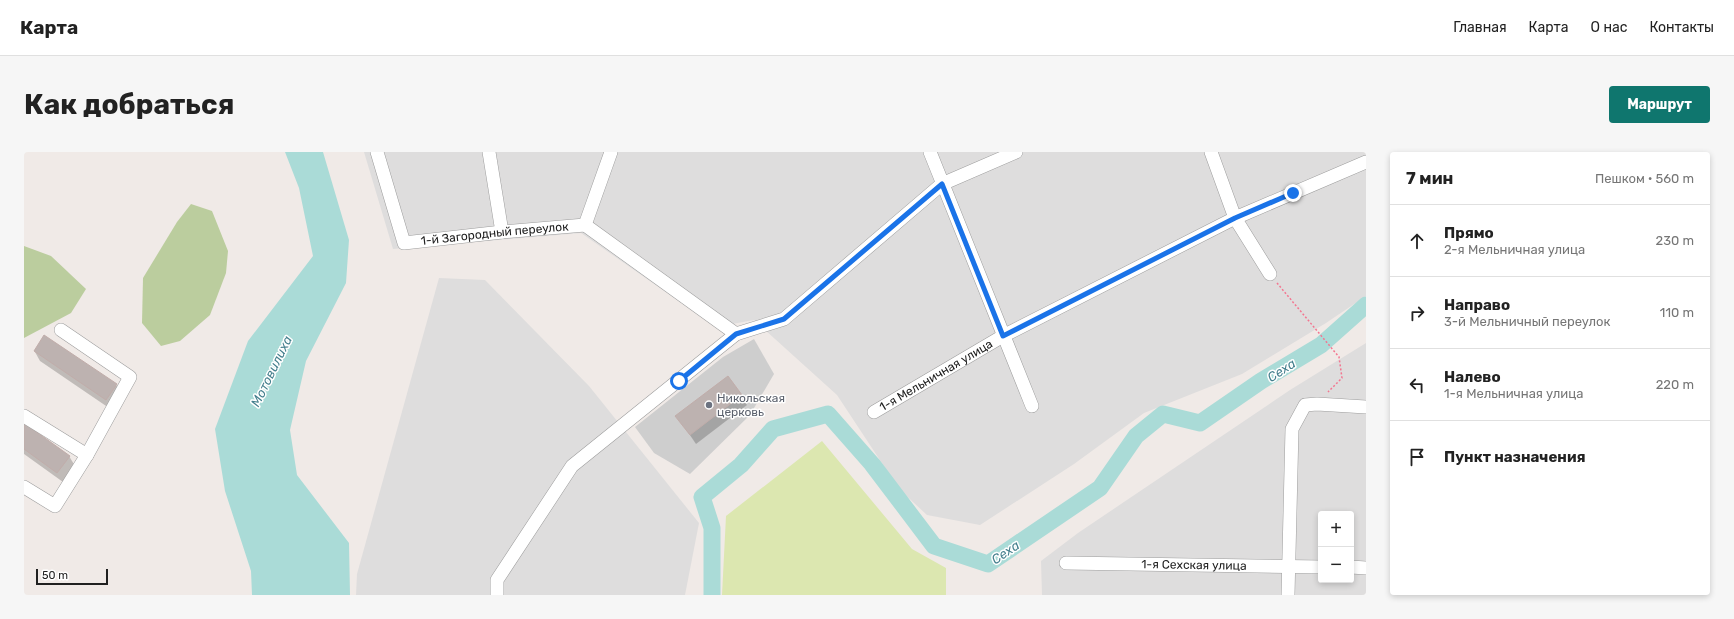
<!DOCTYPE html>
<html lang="ru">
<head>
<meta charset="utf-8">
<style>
  body { margin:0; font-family:Rubik,sans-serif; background:#f6f6f6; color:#222 }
  .controls { position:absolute; right:12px; bottom:12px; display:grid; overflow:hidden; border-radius:4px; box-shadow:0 2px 6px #0003 }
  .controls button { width:36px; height:36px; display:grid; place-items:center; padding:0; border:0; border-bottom:1px solid #e0e0e0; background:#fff; color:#222; font:20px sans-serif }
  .scale { position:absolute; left:12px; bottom:10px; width:72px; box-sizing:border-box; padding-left:4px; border:2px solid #202020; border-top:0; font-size:11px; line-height:14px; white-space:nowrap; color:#202020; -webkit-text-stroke:3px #fff; paint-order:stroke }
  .stop { position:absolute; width:12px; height:12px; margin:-9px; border:3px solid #1a73e8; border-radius:50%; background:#fff }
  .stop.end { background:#1a73e8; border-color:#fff; box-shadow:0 1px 4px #0008 }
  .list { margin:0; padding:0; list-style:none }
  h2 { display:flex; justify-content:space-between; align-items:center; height:52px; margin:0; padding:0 16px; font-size:17px }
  h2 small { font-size:13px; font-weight:400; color:#767676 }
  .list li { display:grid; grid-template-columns:26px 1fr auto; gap:12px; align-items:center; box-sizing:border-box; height:72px; padding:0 16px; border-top:1px solid #e0e0e0 }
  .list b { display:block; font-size:15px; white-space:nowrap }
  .list p { margin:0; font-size:13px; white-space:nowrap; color:#767676 }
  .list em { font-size:13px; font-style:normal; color:#767676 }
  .icon { flex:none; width:22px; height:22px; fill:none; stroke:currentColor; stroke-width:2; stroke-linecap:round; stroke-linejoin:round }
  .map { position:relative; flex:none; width:1342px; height:443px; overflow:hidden; border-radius:4px }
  header { display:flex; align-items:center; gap:24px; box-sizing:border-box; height:56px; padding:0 20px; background:#fff; border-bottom:1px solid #e0e0e0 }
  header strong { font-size:19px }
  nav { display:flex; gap:22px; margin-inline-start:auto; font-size:14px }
  .intro { display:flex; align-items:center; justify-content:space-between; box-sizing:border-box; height:96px; padding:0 24px }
  h1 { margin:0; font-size:28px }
  .button { padding:10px 18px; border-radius:4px; background:#0f766e; color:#fff; font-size:14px; font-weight:700 }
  main { display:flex; gap:24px; padding:0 24px }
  aside { flex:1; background:#fff; border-radius:4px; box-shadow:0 2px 6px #0003 }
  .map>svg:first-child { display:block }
  .residential { fill:#dedddd; fill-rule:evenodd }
  .religious { fill:#cecece }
  .grass { fill:#dce7b0 }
  .forest { fill:#bbcd9e }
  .water { fill:#aadbd7 }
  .shadow { fill:#0003 }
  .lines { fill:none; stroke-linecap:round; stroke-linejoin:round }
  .river { stroke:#aadbd7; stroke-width:17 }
  .building { fill:#bdb2b0; stroke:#c1adaa }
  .minor-casing { stroke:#9d9d9d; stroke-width:14 }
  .path { stroke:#f37690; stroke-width:1.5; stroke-dasharray:2 2; stroke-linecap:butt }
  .minor { stroke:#fff; stroke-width:13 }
  .route { stroke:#1a73e8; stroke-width:5 }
  .worship-dot { fill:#6b7280; stroke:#fff; stroke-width:1.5 }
  .labels { text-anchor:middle; stroke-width:3; stroke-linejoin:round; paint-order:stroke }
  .street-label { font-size:12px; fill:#202020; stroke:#fff }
  .worship-label { font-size:12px; fill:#5b616d; stroke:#fff; text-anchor:start }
  .water-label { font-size:13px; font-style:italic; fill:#447f8d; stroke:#fff }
</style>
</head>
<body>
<header>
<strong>Карта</strong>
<nav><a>Главная</a><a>Карта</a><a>О нас</a><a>Контакты</a></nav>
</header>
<div class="intro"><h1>Как добраться</h1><a class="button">Маршрут</a></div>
<main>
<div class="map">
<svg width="1342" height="443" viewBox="0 0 1342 443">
  <rect width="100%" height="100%" fill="#f0eae7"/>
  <!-- residential -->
  <g class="residential">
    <path d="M 340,0 L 1342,0 L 1342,144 L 1302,171 L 1218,222 L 1120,261 L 1050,312 L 956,373 L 903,363 L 875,337 L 813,243 L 730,168 L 692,175 L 557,81 L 369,97 Z"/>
    <path d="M 415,126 L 461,128 L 565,234 L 675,371 L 661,443 L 332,443 L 333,422 Z"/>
    <path d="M 1342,191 L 1342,443 L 1018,443 L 1017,409 L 1054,381 L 1266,238 ZM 1297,362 L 1327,362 L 1327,428 L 1297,428 Z"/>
  </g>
  <!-- religious -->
  <path class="religious" d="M 730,187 L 750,222 L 726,263 L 666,322 L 630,301 L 611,275 L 699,205 Z"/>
  <!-- grass -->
  <path class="grass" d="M 798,289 L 888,397 L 922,416 L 922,443 L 698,443 L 702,364 Z"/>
  <!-- forest -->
  <g class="forest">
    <path d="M 167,52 L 188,59 L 204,99 L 202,121 L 186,163 L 156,189 L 137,194 L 118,171 L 119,126 L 153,70 Z"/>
    <path d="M 0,94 L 27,104 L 62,137 L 47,161 L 0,186 Z"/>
  </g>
  <!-- water -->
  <path class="water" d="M 261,0 L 299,0 L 325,88 L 322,131 L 282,209 L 266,278 L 273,323 L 325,391 L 326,443 L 228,443 L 227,419 L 201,339 L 191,277 L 224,189 L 289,104 L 275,36 Z"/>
  <!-- shadow -->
  <g class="shadow">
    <path d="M 21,185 L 92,233 L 98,243 L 88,258 L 16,209 L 11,200 Z"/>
    <path d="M 704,225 L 723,253 L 672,292 L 653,264 Z"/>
    <path d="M 0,272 L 45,304 L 51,314 L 39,330 L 0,302 Z"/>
  </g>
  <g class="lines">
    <!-- river -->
    <path class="river" d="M 688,443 L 688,376 L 678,345 L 717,313 L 749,277 L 804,262 L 848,312 L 910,394 L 964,412 L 1076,336 L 1112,284 L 1139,262 L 1176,271 L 1237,229 L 1297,193 L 1342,153"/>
  </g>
  <!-- building -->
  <g class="building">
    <path d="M 20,183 L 93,232 L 82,248 L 10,199 Z"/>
    <path d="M 704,224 L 718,243 L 666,283 L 651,264 Z"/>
    <path d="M 0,271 L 46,304 L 33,321 L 0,297 Z"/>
  </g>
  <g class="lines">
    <defs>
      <g id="minor">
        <path id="s1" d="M 353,0 L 380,91 L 478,80 L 561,73"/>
        <path d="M 465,0 L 478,80"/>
        <path d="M 906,0 L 1008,254"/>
        <path d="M 1187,0 L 1211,66 L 1246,122"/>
        <path d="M 561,73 L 712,182"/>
        <path d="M 561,73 L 587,0"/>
        <path id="s2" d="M 850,260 L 979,184 L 1211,66 L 1342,10"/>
        <path d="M 0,264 L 63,303"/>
        <path d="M 0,335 L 31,354 L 63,303 L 106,225 L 37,178"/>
        <path id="s3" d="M 1042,411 L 1297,415"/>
        <path d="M 1327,415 L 1342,416"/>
        <path d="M 473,443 L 473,428 L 548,314 L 712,182 L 760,167 L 918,32 L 992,0"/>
        <path d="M 1264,443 L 1268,277 L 1281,253 L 1293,252 L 1342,255"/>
      </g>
    </defs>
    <!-- minor casing -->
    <use href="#minor" class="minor-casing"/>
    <!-- path -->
    <path class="path" d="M 1253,131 L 1315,205 L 1318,226 L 1304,240"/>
    <!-- minor -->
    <use href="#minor" class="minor"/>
  </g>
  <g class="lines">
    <!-- route -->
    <path class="route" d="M 655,229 L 712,182 L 760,167 L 918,32 L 979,184 L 1211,66 L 1269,41"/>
  </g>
  <!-- markers -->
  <circle class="worship-dot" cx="685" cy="253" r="4"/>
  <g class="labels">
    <!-- street labels -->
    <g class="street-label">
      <text dy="4" stroke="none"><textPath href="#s1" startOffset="186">1-й Загородный переулок</textPath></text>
      <text dy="4" stroke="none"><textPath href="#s2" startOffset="72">1-я Мельничная улица</textPath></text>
      <text dy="4" stroke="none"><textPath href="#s3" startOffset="128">1-я Сехская улица</textPath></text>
    </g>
    <!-- worship labels -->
    <g class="worship-label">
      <text x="693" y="250">Никольская<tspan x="693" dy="14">церковь</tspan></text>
    </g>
    <!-- water labels -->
    <g class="water-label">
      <text transform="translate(1257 218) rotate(-33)" y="5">Сеха</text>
      <text transform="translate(247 219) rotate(-64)" y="5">Мотовилиха</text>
      <text transform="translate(981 400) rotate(-34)" y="5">Сеха</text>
    </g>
  </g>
</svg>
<div class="controls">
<button>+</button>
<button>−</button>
</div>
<div class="scale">50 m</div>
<div class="stop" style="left:655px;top:229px"></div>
<div class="stop end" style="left:1269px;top:41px"></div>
</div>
<aside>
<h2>7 мин<small>Пешком · 560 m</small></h2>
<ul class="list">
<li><svg class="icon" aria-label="ahead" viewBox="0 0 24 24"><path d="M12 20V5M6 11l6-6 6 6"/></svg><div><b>Прямо</b><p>2-я Мельничная улица</p></div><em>230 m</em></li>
<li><svg class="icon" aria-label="right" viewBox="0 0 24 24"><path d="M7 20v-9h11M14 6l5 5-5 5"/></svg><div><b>Направо</b><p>3-й Мельничный переулок</p></div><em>110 m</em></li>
<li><svg class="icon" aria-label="left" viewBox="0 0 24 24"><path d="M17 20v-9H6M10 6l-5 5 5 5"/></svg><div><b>Налево</b><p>1-я Мельничная улица</p></div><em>220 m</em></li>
<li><svg class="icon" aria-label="arrive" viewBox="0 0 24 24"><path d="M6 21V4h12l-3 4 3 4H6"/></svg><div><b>Пункт назначения</b></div></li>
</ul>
</aside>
</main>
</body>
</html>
